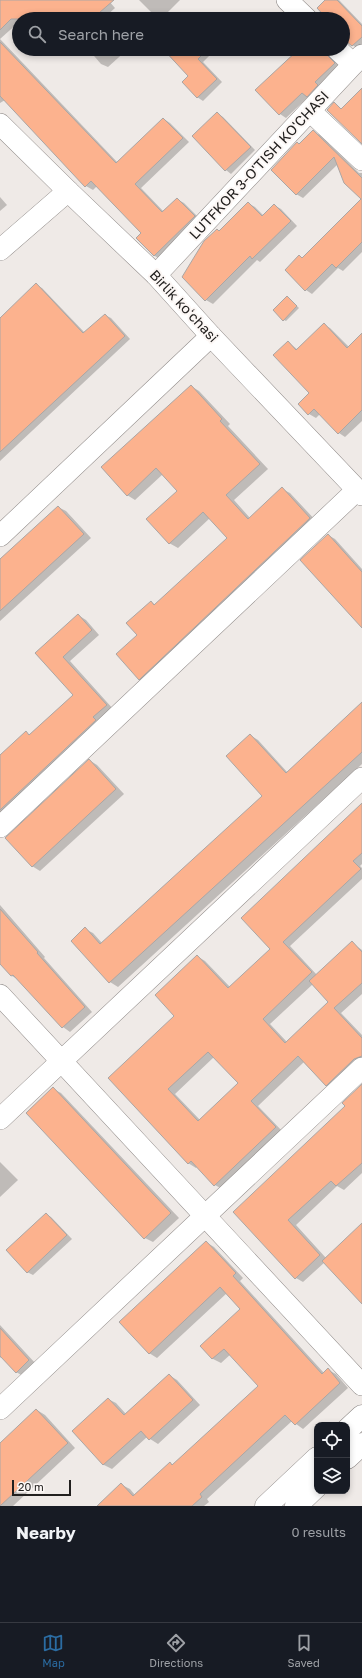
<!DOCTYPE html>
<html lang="en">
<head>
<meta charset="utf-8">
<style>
  body { margin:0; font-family:"Golos Text",sans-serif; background:#20242c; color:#f1f3f6 }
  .controls { position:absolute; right:12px; bottom:12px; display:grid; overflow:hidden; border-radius:8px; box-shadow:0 2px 6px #0003 }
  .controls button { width:36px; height:36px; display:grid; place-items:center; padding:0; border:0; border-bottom:1px solid #363941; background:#171b24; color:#f1f3f6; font:20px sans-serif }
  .scale { position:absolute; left:12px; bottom:10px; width:59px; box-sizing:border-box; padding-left:4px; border:2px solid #22201f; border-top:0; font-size:11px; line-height:14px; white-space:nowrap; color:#22201f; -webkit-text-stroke:3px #fcf7f5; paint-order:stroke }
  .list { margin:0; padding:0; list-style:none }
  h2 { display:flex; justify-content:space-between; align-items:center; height:52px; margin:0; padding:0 16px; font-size:17px }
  h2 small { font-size:13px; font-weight:400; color:#9ea1a6 }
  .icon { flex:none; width:22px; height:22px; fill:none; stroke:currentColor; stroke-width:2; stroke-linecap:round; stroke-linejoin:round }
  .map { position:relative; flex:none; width:362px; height:1506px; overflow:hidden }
  .search { position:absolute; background:#171b24; box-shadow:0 2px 6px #0003; left:12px; right:12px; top:12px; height:44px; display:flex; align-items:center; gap:10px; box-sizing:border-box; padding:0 14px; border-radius:22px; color:#9ea1a6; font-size:15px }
  .sheet { height:116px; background:#171b24 }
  nav { display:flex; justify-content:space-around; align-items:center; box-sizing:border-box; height:56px; border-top:1px solid #363941; background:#171b24; font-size:11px; color:#9ea1a6 }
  nav a { display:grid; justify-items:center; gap:2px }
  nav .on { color:#2b6ca2 }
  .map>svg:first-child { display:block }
  .shadow { fill:#0003; fill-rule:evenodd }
  .building { fill:#fcb28e; stroke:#aba6a4; fill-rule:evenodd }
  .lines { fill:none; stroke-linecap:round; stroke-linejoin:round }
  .street-casing { stroke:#908b89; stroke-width:22 }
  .secondary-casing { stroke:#908b89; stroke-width:23 }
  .street { stroke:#fff; stroke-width:21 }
  .secondary { stroke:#fff; stroke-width:22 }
  .labels { text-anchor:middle; stroke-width:4; stroke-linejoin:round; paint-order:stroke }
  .street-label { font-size:14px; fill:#22201f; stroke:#fcf7f5 }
</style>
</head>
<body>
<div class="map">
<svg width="362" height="1506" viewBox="0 0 362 1506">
  <rect width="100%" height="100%" fill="#efeae7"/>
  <!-- shadow -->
  <g class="shadow">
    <path d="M 0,0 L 108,0 L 115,8 L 104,18 L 106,19 L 19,19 L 19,22 L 0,39 L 118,163 L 164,119 L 170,123 L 189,142 L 141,188 L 164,212 L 177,199 L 184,203 L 201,220 L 161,260 L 155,256 L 137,238 L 142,233 L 97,186 L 93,190 L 86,186 L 5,100 L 0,103 Z"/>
    <path d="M 139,0 L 180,0 L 161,19 L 154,15 Z"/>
    <path d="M 327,0 L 339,0 L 362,24 L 362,49 L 360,50 L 345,40 L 343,41 L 343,19 L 329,19 Z"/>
    <path d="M 88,49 L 128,49 L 108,67 L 101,64 Z"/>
    <path d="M 175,49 L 210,49 L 213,52 L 203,62 L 222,82 L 203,101 L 197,97 L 190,76 Z"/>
    <path d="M 300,49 L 332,49 L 332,57 L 340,67 L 314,100 L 308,97 L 286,118 L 280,114 L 257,90 Z"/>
    <path d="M 217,113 L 223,117 L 255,150 L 231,174 L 226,170 L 194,137 Z"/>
    <path d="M 313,132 L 320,135 L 359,173 L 362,173 L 362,198 L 338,164 L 303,198 L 296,194 L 299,145 Z"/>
    <path d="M 0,197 L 7,205 L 0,211 Z"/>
    <path d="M 362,200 L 362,252 L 343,271 L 338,268 L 312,294 L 306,290 L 302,258 Z"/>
    <path d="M 248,203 L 255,207 L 264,216 L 274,205 L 281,209 L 297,226 L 260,262 L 257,260 L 213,304 L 206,300 L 183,277 L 219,232 Z"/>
    <path d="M 36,285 L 42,288 L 85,333 L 105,315 L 111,318 L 130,339 L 0,461 L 0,319 Z"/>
    <path d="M 287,297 L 299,308 L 286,321 L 284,320 Z"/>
    <path d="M 324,325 L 330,328 L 349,347 L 362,335 L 362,421 L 345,437 L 339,433 L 320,414 L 316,418 L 309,414 L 300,404 L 311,393 L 288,342 L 298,350 Z"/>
    <path d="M 191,386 L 199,391 L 230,424 L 228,426 L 268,469 L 234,500 L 250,518 L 282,489 L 290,493 L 318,523 L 148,684 L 139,679 L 139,635 L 151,602 L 156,605 L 228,538 L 210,518 L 178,548 L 169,543 L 178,491 L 163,474 L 135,500 L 127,495 Z"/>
    <path d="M 58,507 L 66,511 L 91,538 L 0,621 L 0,561 Z"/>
    <path d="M 328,535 L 335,539 L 362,569 L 362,626 Z"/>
    <path d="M 78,615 L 86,620 L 99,635 L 70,661 L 114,710 L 0,822 L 0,757 L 26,733 L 30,735 L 74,695 L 36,654 Z"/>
    <path d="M 362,704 L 362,764 L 118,987 L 110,982 L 72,941 L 85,929 L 93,933 L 102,943 L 263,796 L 250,735 L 258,740 L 288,773 Z"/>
    <path d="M 89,760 L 97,765 L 124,794 L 40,871 L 32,866 Z"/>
    <path d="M 362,805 L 362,864 L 360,866 L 362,868 L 362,879 L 290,946 L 317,975 L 352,943 L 362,950 L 362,994 L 341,1013 L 362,1035 L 362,1062 L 334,1090 L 326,1085 L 304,1062 L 258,1106 L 283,1132 L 222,1189 L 215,1185 L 198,1166 L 196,1168 L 188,1163 L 109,1078 L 176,1016 L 197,956 L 205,961 L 230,987 L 271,949 ZM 313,984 L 330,1002 L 287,1042 L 270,1024 ZM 214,1057 L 239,1083 L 200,1120 L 175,1094 Z"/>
    <path d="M 0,905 L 45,957 L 44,958 L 92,1012 L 70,1032 L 63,1027 L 19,980 L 12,976 L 0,962 Z"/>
    <path d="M 362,1087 L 362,1173 L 344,1190 L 337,1186 L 296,1225 L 326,1258 L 362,1225 L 362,1303 L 325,1262 L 303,1282 L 296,1278 L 234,1212 L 346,1107 Z"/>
    <path d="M 53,1089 L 61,1093 L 179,1218 L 153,1242 L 145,1238 Z"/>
    <path d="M 0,1162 L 18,1180 L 0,1197 Z"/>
    <path d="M 46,1214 L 51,1217 L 72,1239 L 33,1275 L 27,1272 Z"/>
    <path d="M 206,1242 L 214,1247 L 243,1278 L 240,1281 L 324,1373 L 328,1370 L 336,1374 L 348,1388 L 303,1429 L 292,1421 L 207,1499 L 209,1502 L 204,1506 L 98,1506 L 122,1485 L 130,1489 L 135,1495 L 170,1463 L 174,1465 L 259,1386 L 231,1354 L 221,1363 L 213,1359 L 202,1346 L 242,1309 L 227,1293 L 157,1358 L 149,1353 Z"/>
    <path d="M 0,1325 L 36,1364 L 23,1376 L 16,1372 L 2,1356 L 0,1358 Z"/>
    <path d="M 169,1375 L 177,1380 L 200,1405 L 158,1444 L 147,1437 L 112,1469 L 104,1465 L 73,1431 L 108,1399 L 116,1403 L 126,1414 Z"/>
    <path d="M 37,1410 L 45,1415 L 75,1448 L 13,1506 L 0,1506 L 0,1444 Z"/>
  </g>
  <!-- building -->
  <g class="building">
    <path d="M 0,0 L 114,0 L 92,19 L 11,19 L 0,30 Z"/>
    <path d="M 325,0 L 337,0 L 362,26 L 362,37 L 352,46 L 343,39 L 343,19 L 327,19 L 317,8 Z"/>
    <path d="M 0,42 L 116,163 L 163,118 L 183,138 L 135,184 L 162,212 L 177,198 L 195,216 L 154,256 L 136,238 L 141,233 L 91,181 L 85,187 L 0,96 Z"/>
    <path d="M 163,49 L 208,49 L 198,59 L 217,79 L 197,98 L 182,82 L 188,76 Z"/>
    <path d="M 299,49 L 325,49 L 329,57 L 335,63 L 315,82 L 318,85 L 307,97 L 302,93 L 279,115 L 255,90 Z"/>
    <path d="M 362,88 L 362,144 L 327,110 L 334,102 L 341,109 Z"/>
    <path d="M 217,112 L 251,147 L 225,171 L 192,136 Z"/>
    <path d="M 313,130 L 362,178 L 362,242 L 336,268 L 332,264 L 305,291 L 285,270 L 299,255 L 302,258 L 361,199 L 344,183 L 334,157 L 296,195 L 271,170 L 297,142 L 299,144 Z"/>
    <path d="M 248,202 L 262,216 L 274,204 L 291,221 L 252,259 L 250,256 L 205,301 L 182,277 L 204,241 L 217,229 L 219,231 Z"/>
    <path d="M 36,283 L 83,333 L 105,314 L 125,336 L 0,452 L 0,318 Z"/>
    <path d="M 287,296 L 297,306 L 283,321 L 273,310 Z"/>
    <path d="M 324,323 L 347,348 L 362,333 L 362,410 L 338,434 L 314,409 L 308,415 L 298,404 L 309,393 L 273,355 L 288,341 L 296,350 Z"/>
    <path d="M 191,385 L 222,419 L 220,421 L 260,464 L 226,495 L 248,519 L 282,487 L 310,518 L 139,680 L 116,654 L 137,635 L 126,623 L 151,601 L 154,605 L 227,538 L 203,512 L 169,544 L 146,519 L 177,491 L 156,468 L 127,496 L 101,467 Z"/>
    <path d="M 58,506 L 84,534 L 0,611 L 0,559 Z"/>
    <path d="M 328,534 L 362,572 L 362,628 L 300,560 Z"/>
    <path d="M 78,614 L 92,630 L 63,657 L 107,705 L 93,717 L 96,720 L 0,810 L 0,755 L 26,731 L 29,735 L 73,695 L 35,653 Z"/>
    <path d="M 362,702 L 362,752 L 109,983 L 71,941 L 85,927 L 100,944 L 262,796 L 226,756 L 250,734 L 286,773 Z"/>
    <path d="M 89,759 L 116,789 L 32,867 L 5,838 Z"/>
    <path d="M 362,803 L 362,853 L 353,861 L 361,869 L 283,942 L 312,972 L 263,1019 L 285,1043 L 328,1002 L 309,981 L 352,941 L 362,952 L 362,983 L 334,1008 L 362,1038 L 362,1056 L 354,1059 L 326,1086 L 298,1056 L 251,1101 L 276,1127 L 214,1186 L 191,1161 L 188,1164 L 108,1078 L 174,1016 L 155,995 L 197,955 L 228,988 L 270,949 L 241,918 ZM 208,1052 L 238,1083 L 198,1121 L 168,1089 Z"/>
    <path d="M 0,909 L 38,952 L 37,953 L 85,1007 L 62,1028 L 13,975 L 11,976 L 0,964 Z"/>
    <path d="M 362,1084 L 362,1163 L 336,1186 L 331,1181 L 288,1220 L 320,1255 L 295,1279 L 233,1212 L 345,1106 L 342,1103 Z"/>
    <path d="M 53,1087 L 171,1213 L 144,1239 L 26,1113 Z"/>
    <path d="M 46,1213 L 67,1235 L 27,1273 L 6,1250 Z"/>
    <path d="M 362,1223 L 362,1304 L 322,1261 Z"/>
    <path d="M 206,1241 L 236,1273 L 233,1276 L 322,1374 L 328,1368 L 340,1383 L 295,1425 L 285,1415 L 200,1494 L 202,1497 L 192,1506 L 97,1506 L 121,1483 L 133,1496 L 170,1462 L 172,1465 L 258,1386 L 224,1349 L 212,1359 L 200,1346 L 240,1309 L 220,1287 L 149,1354 L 119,1322 Z"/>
    <path d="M 0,1328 L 29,1360 L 16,1373 L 0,1356 Z"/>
    <path d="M 169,1374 L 193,1400 L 149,1440 L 141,1431 L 103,1465 L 72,1431 L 108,1398 L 124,1415 Z"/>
    <path d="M 36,1409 L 68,1443 L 0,1506 L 0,1443 Z"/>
  </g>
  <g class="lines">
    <defs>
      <g id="street">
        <path d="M 287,0 L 307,19"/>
        <path d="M 337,49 L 353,64"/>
        <path d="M 310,111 L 362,160"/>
        <path d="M 0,124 L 68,191 L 156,275 L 211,336 L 362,495"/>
        <path d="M 0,250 L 68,191"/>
        <path d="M 156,275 L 362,55"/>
        <path d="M 0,536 L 211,336"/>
        <path d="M 0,827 L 357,490"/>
        <path d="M 0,995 L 362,1385"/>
        <path d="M 0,1119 L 362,778"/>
        <path d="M 0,1409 L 362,1068"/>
      </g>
      <g id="secondary">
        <path d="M 347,1430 L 362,1416"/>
        <path d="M 347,1458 L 362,1444"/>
        <path d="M 266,1506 L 317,1458"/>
        <path d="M 296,1506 L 317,1486"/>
      </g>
    </defs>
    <!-- street casing -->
    <use href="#street" class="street-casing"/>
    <!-- secondary casing -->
    <use href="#secondary" class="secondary-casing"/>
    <!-- street -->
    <use href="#street" class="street"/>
    <!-- secondary -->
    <use href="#secondary" class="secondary"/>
  </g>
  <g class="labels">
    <!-- street labels -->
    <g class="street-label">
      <text transform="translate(259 165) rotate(-47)" y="5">LUTFKOR 3-O'TISH KO'CHASI</text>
      <text transform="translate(184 306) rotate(47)" y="5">Birlik koʻchasi</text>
    </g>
  </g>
</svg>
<div class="controls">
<button><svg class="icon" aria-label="locate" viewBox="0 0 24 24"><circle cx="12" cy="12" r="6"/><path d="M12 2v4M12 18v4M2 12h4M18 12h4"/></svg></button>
<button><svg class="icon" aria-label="layers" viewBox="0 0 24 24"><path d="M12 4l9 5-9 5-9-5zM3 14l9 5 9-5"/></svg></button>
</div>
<div class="scale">20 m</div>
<div class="search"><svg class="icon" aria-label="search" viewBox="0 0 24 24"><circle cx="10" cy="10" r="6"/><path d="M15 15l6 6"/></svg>Search here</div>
</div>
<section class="sheet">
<h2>Nearby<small>0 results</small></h2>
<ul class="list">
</ul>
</section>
<nav>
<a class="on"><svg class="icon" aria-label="map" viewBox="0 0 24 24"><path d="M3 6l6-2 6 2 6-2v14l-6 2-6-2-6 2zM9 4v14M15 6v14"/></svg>Map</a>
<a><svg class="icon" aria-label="directions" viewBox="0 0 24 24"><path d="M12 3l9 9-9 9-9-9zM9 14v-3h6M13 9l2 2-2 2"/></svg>Directions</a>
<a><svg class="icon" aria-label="saved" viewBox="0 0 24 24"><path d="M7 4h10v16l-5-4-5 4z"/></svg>Saved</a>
</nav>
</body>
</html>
